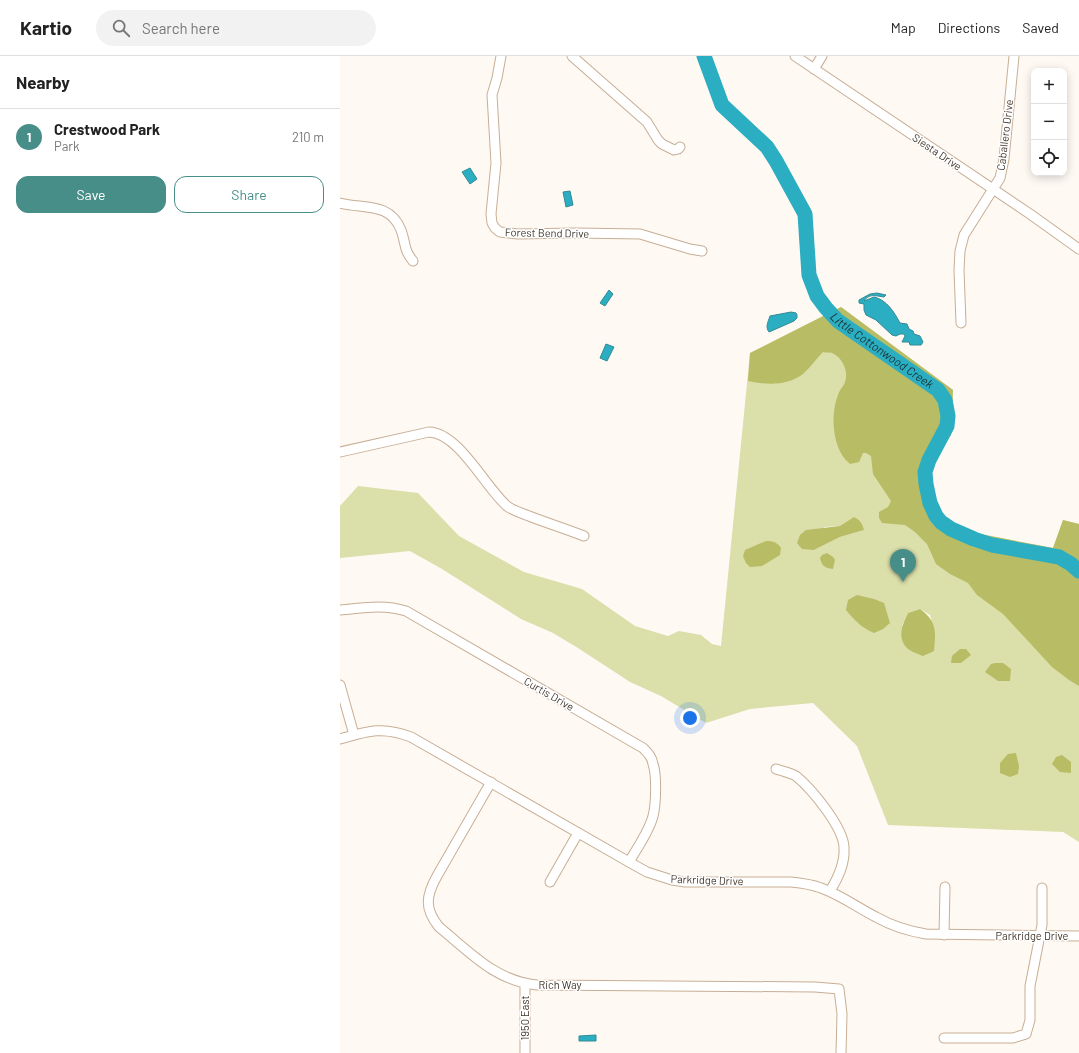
<!DOCTYPE html>
<html lang="en">
<head>
<meta charset="utf-8">
<style>
  body { margin:0; font-family:Barlow,sans-serif; background:#f2f2f2; color:#222 }
  .controls { position:absolute; right:12px; top:12px; display:grid; overflow:hidden; border-radius:8px; box-shadow:0 2px 10px #0003 }
  .controls button { width:36px; height:36px; display:grid; place-items:center; padding:0; border:0; border-bottom:1px solid #e0e0e0; background:#fff; color:#222; font:20px sans-serif }
  .you { position:absolute; left:350px; top:662px; width:14px; height:14px; margin:-10px; border:3px solid #fff; border-radius:50%; background:#1a73e8; box-shadow:0 0 0 6px #1a73e833 }
  .badge { display:grid; place-items:center; width:26px; height:26px; border-radius:50%; background:#478e88; color:#fff; font-size:13px; font-weight:700 }
  .pin { position:absolute; translate:-50% -33px; filter:drop-shadow(0 1px 2px #0008) }
  .pin::after { content:''; position:absolute; top:21px; width:14px; height:12px; background:inherit; clip-path:polygon(0 0,100% 0,50% 100%) }
  .list { margin:0; padding:0; list-style:none }
  h2 { display:flex; justify-content:space-between; align-items:center; height:52px; margin:0; padding:0 16px; font-size:17px }
  h2 small { font-size:13px; font-weight:400; color:#767676 }
  .list li { display:grid; grid-template-columns:26px 1fr auto; gap:12px; align-items:center; box-sizing:border-box; height:56px; padding:0 16px; border-top:1px solid #e0e0e0 }
  .list b { display:block; font-size:15px; white-space:nowrap }
  .list p { margin:0; font-size:13px; white-space:nowrap; color:#767676 }
  .list em { font-size:13px; font-style:normal; color:#767676 }
  .actions { display:flex; gap:8px; padding:12px 16px }
  .actions a { flex:1; padding:9px 0; border:1px solid #478e88; border-radius:12px; text-align:center; font-size:14px; color:#478e88 }
  .actions .main { background:#478e88; color:#fff }
  .icon { flex:none; width:22px; height:22px; fill:none; stroke:currentColor; stroke-width:2; stroke-linecap:round; stroke-linejoin:round }
  .map { position:relative; flex:none; width:739px; height:997px; overflow:hidden }
  header { display:flex; align-items:center; gap:24px; box-sizing:border-box; height:56px; padding:0 20px; background:#fff; border-bottom:1px solid #e0e0e0 }
  header strong { font-size:19px }
  nav { display:flex; gap:22px; margin-inline-start:auto; font-size:14px }
  .search { width:280px; height:36px; background:#f2f2f2; display:flex; align-items:center; gap:10px; box-sizing:border-box; padding:0 14px; border-radius:22px; color:#767676; font-size:15px }
  main { display:flex }
  aside { flex:1; background:#fff }
  .map>svg:first-child { display:block }
  .green { fill:#dbdfaa; fill-rule:evenodd }
  .forest { fill:#b8bc65 }
  .water { fill:#2baec1; stroke:#328a95 }
  .lines { fill:none; stroke-linecap:round; stroke-linejoin:round }
  .river { stroke:#2baec1; stroke-width:15 }
  .minor-casing { stroke:#c7ae94; stroke-width:11 }
  .minor { stroke:#fff; stroke-width:9 }
  .labels { text-anchor:middle; stroke-width:3; stroke-linejoin:round; paint-order:stroke }
  .street-label { font-size:11px; fill:#42372d; stroke:#fff }
  .water-label { font-size:12px; font-style:italic; fill:#192e32; stroke:#fff }
</style>
</head>
<body>
<header>
<strong>Kartio</strong>
<div class="search"><svg class="icon" aria-label="search" viewBox="0 0 24 24"><circle cx="10" cy="10" r="6"/><path d="M15 15l6 6"/></svg>Search here</div>
<nav><a>Map</a><a>Directions</a><a>Saved</a></nav>
</header>
<main>
<aside>
<h2>Nearby<small></small></h2>
<ul class="list">
<li><span class="badge">1</span><div><b>Crestwood Park</b><p>Park</p></div><em>210 m</em></li>
</ul>
<div class="actions"><a class="main">Save</a><a>Share</a></div>
</aside>
<div class="map">
<svg width="739" height="997" viewBox="0 0 739 997">
  <rect width="100%" height="100%" fill="#fff9f4"/>
  <!-- green -->
  <path class="green" d="M 501,251 L 613,334 L 611,379 L 597,397 L 587,414 L 603,464 L 635,477 L 713,492 L 723,464 L 739,468 L 739,786 L 723,776 L 548,769 L 517,690 L 473,647 L 410,653 L 366,667 L 321,640 L 290,626 L 238,592 L 213,577 L 181,563 L 102,513 L 70,495 L 0,502 L 0,450 L 18,430 L 78,437 L 119,480 L 184,516 L 242,533 L 295,570 L 328,580 L 339,575 L 361,579 L 372,588 L 381,590 L 410,297 ZM 500,470 L 524,474 L 500,481 L 474,494 L 484,471 ZM 580,553 L 590,559 L 595,579 L 562,569 L 568,557 Z"/>
  <!-- forest -->
  <g class="forest">
    <path d="M 501,251 L 613,334 L 611,379 L 597,397 L 587,414 L 603,464 L 635,477 L 713,492 L 723,464 L 739,468 L 739,630 L 729,624 L 712,611 L 663,558 L 637,539 L 628,527 L 610,518 L 596,508 L 587,488 L 575,476 L 565,469 L 542,467 L 539,462 L 539,456 L 548,451 L 551,445 L 533,418 L 531,400 L 526,397 L 523,397 L 519,406 L 510,408 C 492,394 490,359 498,339 C 499,334 504,330 505,326 C 509,315 502,301 492,297 C 490,296 485,297 483,296 C 476,303 470,312 463,318 C 447,330 427,329 408,325 L 410,297 Z"/>
    <path d="M 514,461 C 520,464 522,467 524,474 L 500,481 L 474,494 L 462,493 L 457,487 L 460,479 L 466,474 L 500,470 Z"/>
    <path d="M 426,485 C 433,485 437,486 441,492 L 440,499 L 422,510 L 410,511 L 406,507 L 403,500 L 405,494 Z"/>
    <path d="M 487,497 L 493,501 L 495,504 L 493,513 C 486,512 482,511 480,502 L 482,499 Z"/>
    <path d="M 517,539 L 534,543 L 544,547 L 550,567 L 543,573 L 534,577 C 522,572 515,565 506,554 L 508,544 Z"/>
    <path d="M 580,553 C 597,565 596,576 594,595 L 583,600 C 578,598 569,595 566,591 C 557,580 563,567 568,557 Z"/>
    <path d="M 620,593 L 626,593 L 631,599 L 621,607 L 611,607 L 612,600 Z"/>
    <path d="M 655,607 L 663,607 L 671,613 L 670,625 L 658,625 L 645,616 L 651,608 Z"/>
    <path d="M 676,697 L 679,710 L 678,718 L 670,721 L 660,717 L 660,707 L 668,698 Z"/>
    <path d="M 722,699 L 731,706 L 731,717 L 720,716 L 712,708 L 716,701 Z"/>
  </g>
  <!-- water -->
  <g class="water">
    <path d="M 130,112 L 137,123 L 130,128 L 122,116 Z"/>
    <path d="M 230,135 L 233,149 L 226,151 L 223,136 Z"/>
    <path d="M 269,234 L 273,238 L 265,250 L 260,247 Z"/>
    <path d="M 537,237 L 546,239 L 544,241 C 536,240 529,237 524,245 L 534,241 C 547,244 554,256 560,267 L 567,268 L 569,273 L 573,275 L 574,278 L 580,280 L 583,286 L 581,289 L 570,289 L 569,286 L 562,286 L 565,280 L 564,278 L 560,278 L 556,280 L 552,279 L 536,264 L 526,259 L 524,254 L 524,248 L 519,247 L 519,244 L 530,238 Z"/>
    <path d="M 451,256 L 456,257 L 457,259 L 457,262 L 454,265 L 429,276 C 425,271 428,266 430,260 Z"/>
    <path d="M 266,288 L 274,291 L 267,305 L 260,302 Z"/>
    <path d="M 256,979 L 256,985 L 239,985 L 239,980 Z"/>
  </g>
  <g class="lines">
    <!-- river -->
    <path class="river" id="s1" d="M 364,0 L 382,49 L 427,91 L 436,105 L 465,158 L 469,219 L 477,240 L 486,252 L 498,265 L 598,334 L 605,344 L 608,360 L 607,370 L 589,404 L 585,416 L 586,428 L 590,447 L 596,460 L 601,466 L 611,473 L 634,483 L 652,489 L 719,501 L 731,508 L 739,515"/>
    <defs>
      <g id="minor">
        <path d="M 161,0 L 157,22 L 152,39 L 156,107 L 151,158 L 152,167 L 155,172 L 160,176 L 178,178 L 236,177 L 300,178 L 350,193 L 362,195"/>
        <path d="M 232,0 L 307,66 L 318,84 L 322,88 L 334,94 L 338,93 L 340,91"/>
        <path d="M 455,0 L 690,158 L 739,193"/>
        <path d="M 474,13 L 482,0"/>
        <path d="M 0,147 C 24,153 50,146 61,174 C 66,187 63,193 73,205"/>
        <path d="M 621,267 L 619,214 L 620,195 L 624,179 L 660,122 L 664,103 L 674,0"/>
        <path d="M 0,396 L 89,376 C 119,377 145,431 167,450 C 173,455 182,457 189,460 C 207,467 226,473 244,480"/>
        <path d="M 0,554 C 24,552 42,548 66,555 L 303,692 C 308,697 312,701 313,708 C 317,719 316,749 313,760 C 309,776 297,792 289,806"/>
        <path d="M 0,629 L 14,679"/>
        <path d="M 0,683 C 28,675 43,670 71,681 L 289,806 L 307,816 L 332,824 L 345,826 L 451,826 C 461,827 471,828 481,832 C 501,839 518,852 536,861 C 552,870 568,875 586,878 L 739,880"/>
        <path d="M 436,713 C 442,715 451,717 456,720 C 472,733 504,772 504,792 C 505,808 498,822 490,835"/>
        <path d="M 151,726 L 97,820 C 86,840 84,852 99,871 C 130,896 155,925 197,929 L 475,931 L 499,933 L 502,958 L 501,997"/>
        <path d="M 210,826 L 238,777"/>
        <path d="M 604,879 L 605,831"/>
        <path d="M 185,928 L 185,997"/>
        <path d="M 604,982 L 673,982 L 686,978 L 690,964 L 690,930 L 702,869 L 702,832"/>
      </g>
    </defs>
    <!-- minor casing -->
    <use href="#minor" class="minor-casing"/>
    <!-- minor -->
    <use href="#minor" class="minor"/>
  </g>
  <g class="labels">
    <!-- street labels -->
    <g class="street-label">
      <text transform="translate(665 79) rotate(-83)" y="4">Caballero Drive</text>
      <text transform="translate(597 96) rotate(34)" y="4">Siesta Drive</text>
      <text transform="translate(207 177) rotate(1)" y="4">Forest Bend Drive</text>
      <text transform="translate(209 638) rotate(30)" y="4">Curtis Drive</text>
      <text transform="translate(367 824) rotate(2)" y="4">Parkridge Drive</text>
      <text x="692" y="884">Parkridge Drive</text>
      <text x="220" y="933">Rich Way</text>
      <text transform="translate(185 962) rotate(-90)" y="4">1950 East</text>
    </g>
    <!-- water labels -->
    <g class="water-label">
      <text dy="4" stroke="none"><textPath href="#s1" startOffset="360">Little Cottonwood Creek</textPath></text>
    </g>
  </g>
</svg>
<div class="controls">
<button>+</button>
<button>−</button>
<button><svg class="icon" aria-label="locate" viewBox="0 0 24 24"><circle cx="12" cy="12" r="6"/><path d="M12 2v4M12 18v4M2 12h4M18 12h4"/></svg></button>
</div>
<div class="you"></div>
<div class="pin badge" style="left:563px;top:526px">1</div>
</div>
</main>
</body>
</html>
